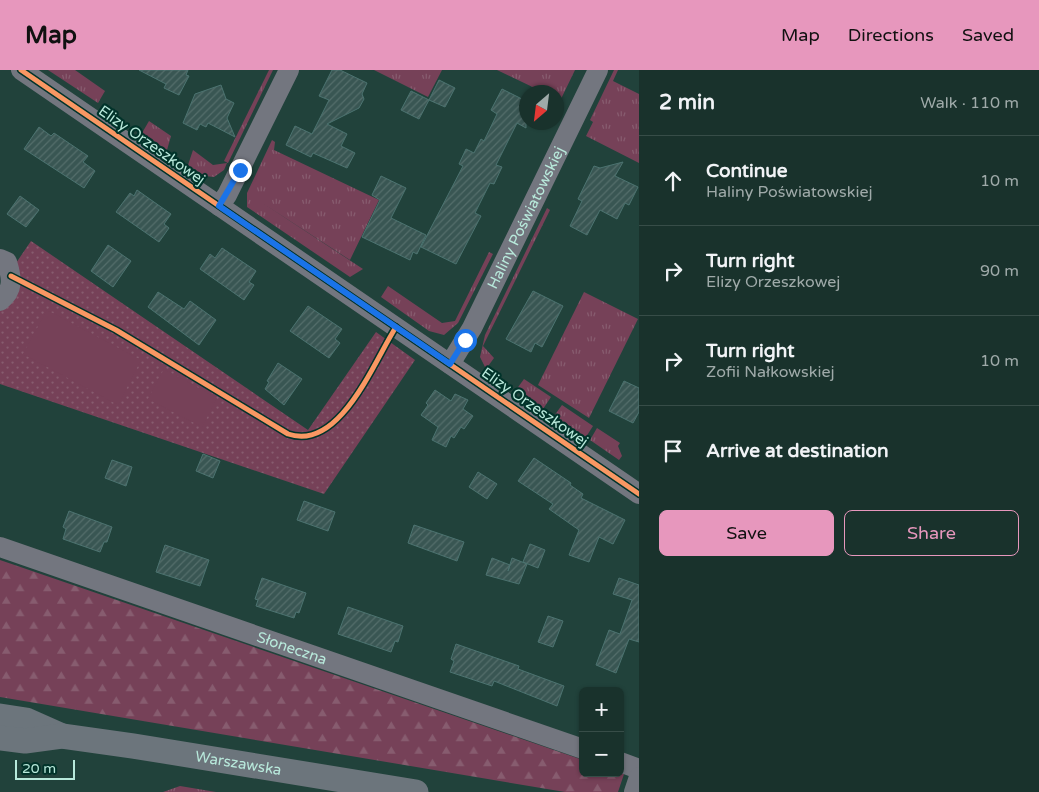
<!DOCTYPE html>
<html lang="en">
<head>
<meta charset="utf-8">
<style>
  body { margin:0; font-family:"Varela Round",sans-serif; background:#223a34; color:#f1f3f6 }
  .controls { position:absolute; right:15px; bottom:15px; display:grid; overflow:hidden; border-radius:8px; box-shadow:0 1px 4px #0004 }
  .controls button { width:45px; height:45px; display:grid; place-items:center; padding:0; border:0; border-bottom:1px solid #374d48; background:#19322c; color:#f1f3f6; font:25px sans-serif }
  .compass { position:absolute; left:519px; top:15px; width:45px; height:45px; border-radius:50%; background:#19322c; box-shadow:0 1px 4px #0004; rotate:208deg }
  .scale { position:absolute; left:15px; bottom:12px; width:60px; box-sizing:border-box; padding-left:5px; border:2px solid #b8e9db; border-top:0; font-size:14px; line-height:18px; white-space:nowrap; color:#b8e9db; -webkit-text-stroke:4px #01332a; paint-order:stroke }
  .stop { position:absolute; width:15px; height:15px; margin:-11px; border:4px solid #1a73e8; border-radius:50%; background:#fff }
  .stop.end { background:#1a73e8; border-color:#fff; box-shadow:0 1px 5px #0008 }
  .list { margin:0; padding:0; list-style:none }
  h2 { display:flex; justify-content:space-between; align-items:center; height:65px; margin:0; padding:0 20px; font-size:21px }
  h2 small { font-size:16px; font-weight:400; color:#9faaa9 }
  .list li { display:grid; grid-template-columns:32px 1fr auto; gap:15px; align-items:center; box-sizing:border-box; height:90px; padding:0 20px; border-top:1px solid #374d48 }
  .list b { display:block; font-size:19px; white-space:nowrap }
  .list p { margin:0; font-size:16px; white-space:nowrap; color:#9faaa9 }
  .list em { font-size:16px; font-style:normal; color:#9faaa9 }
  .actions { display:flex; gap:10px; padding:15px 20px }
  .actions a { flex:1; padding:11px 0; border:1px solid #e797bd; border-radius:8px; text-align:center; font-size:18px; color:#e797bd }
  .actions .main { background:#e797bd; color:#111 }
  .icon { flex:none; width:28px; height:28px; fill:none; stroke:currentColor; stroke-width:2; stroke-linecap:round; stroke-linejoin:round }
  .map { position:relative; flex:none; width:639px; height:722px; overflow:hidden }
  header { display:flex; align-items:center; gap:30px; box-sizing:border-box; height:70px; padding:0 25px; background:#e797bd; color:#111 }
  header strong { font-size:24px }
  nav { display:flex; gap:28px; margin-inline-start:auto; font-size:18px }
  main { display:flex }
  aside { flex:1; background:#19322c }
  .map>svg:first-child { display:block }
  .grass { fill:url(#grass-tufts) }
  .forest { fill:url(#forest-firs) }
  .park { fill:url(#park-dots) }
  .pitch { fill:#764158 }
  .building { fill:url(#building-hatch); stroke:#4c7370 }
  .lines { fill:none; stroke-linecap:round; stroke-linejoin:round }
  .minor { stroke:#73767f; stroke-width:20 }
  .major { stroke:#6c757c; stroke-width:25 }
  .cycleway-casing { stroke:#01332a; stroke-width:8 }
  .cycleway { stroke:#f99763; stroke-width:5 }
  .route { stroke:#1a73e8; stroke-width:6 }
  .labels { text-anchor:middle; stroke-width:4.5; stroke-linejoin:round; paint-order:stroke }
  .street-label { font-size:15px; fill:#b8e9db; stroke:#01332a }
</style>
</head>
<body>
<header>
<strong>Map</strong>
<nav><a>Map</a><a>Directions</a><a>Saved</a></nav>
</header>
<main>
<div class="map">
<svg width="639" height="722" viewBox="0 0 639 722">
  <defs>
    <pattern id="grass-tufts" width="24" height="20" patternUnits="userSpaceOnUse" patternTransform="scale(1.25)"><rect width="24" height="20" fill="#764158"/><path d="M3 7l-1-3M5 7V3M7 7l1-3M15 17l-1-3M17 17v-4M19 17l1-3" fill="none" stroke="#875c6f"/></pattern>
    <pattern id="forest-firs" width="22" height="20" patternUnits="userSpaceOnUse" patternTransform="scale(1.25)"><rect width="22" height="20" fill="#764158"/><path d="M5 1l3.5 6h-7zM16 11l3.5 6h-7z" fill="#875c6f"/></pattern>
    <pattern id="park-dots" width="8" height="8" patternUnits="userSpaceOnUse" patternTransform="scale(1.25)"><rect width="8" height="8" fill="#764158"/><path d="M2 2h.1M6 6h.1" fill="none" stroke="#875c6f" stroke-width="1.8" stroke-linecap="round"/></pattern>
    <pattern id="building-hatch" width="6" height="6" patternUnits="userSpaceOnUse" patternTransform="scale(1.25)"><rect width="6" height="6" fill="#395653"/><path d="M-1 1l2-2M0 6l6-6M5 7l2-2" fill="none" stroke="#546e6b"/></pattern>
  </defs>
  <rect width="100%" height="100%" fill="#21423b"/>
  <!-- grass -->
  <g class="grass">
    <path d="M 48,0 L 75,0 L 105,21 L 98,33 Z"/>
    <path d="M 269,0 L 273,0 L 228,93 L 224,91 Z"/>
    <path d="M 374,0 L 442,0 L 428,27 Z"/>
    <path d="M 497,0 L 575,0 L 560,31 L 557,29 L 556,22 L 543,22 Z"/>
    <path d="M 614,0 L 618,0 L 613,11 L 639,24 L 639,93 L 586,66 L 593,52 L 590,50 Z"/>
    <path d="M 149,51 L 171,66 L 167,80 L 142,63 Z"/>
    <path d="M 272,70 L 275,72 L 274,80 L 379,130 L 350,190 L 261,132 L 363,199 L 350,207 L 247,137 L 247,123 Z"/>
    <path d="M 193,80 L 213,95 L 227,93 L 224,100 L 214,107 L 205,106 L 188,95 Z"/>
    <path d="M 547,138 L 550,140 L 483,276 L 494,288 L 486,299 L 480,287 L 485,265 Z"/>
    <path d="M 489,182 L 493,184 L 458,253 L 444,265 L 429,261 L 381,227 L 388,216 L 442,253 L 455,251 Z"/>
    <path d="M 584,222 L 638,249 L 589,348 L 538,315 Z"/>
    <path d="M 524,309 L 551,327 L 543,339 L 516,320 Z"/>
    <path d="M 562,335 L 593,356 L 586,367 L 554,346 Z"/>
    <path d="M 597,358 L 620,373 L 618,376 L 622,386 L 619,390 L 590,370 Z"/>
    <path d="M 180,716 L 216,722 L 163,722 Z"/>
  </g>
  <!-- forest -->
  <path class="forest" d="M 0,490 L 583,690 L 583,703 L 624,704 L 618,722 L 565,722 L 0,627 Z"/>
  <!-- park -->
  <path class="park" d="M 31,171 L 308,360 L 376,262 L 415,290 L 324,424 L 0,314 L 0,239 L 16,193 Z"/>
  <!-- pitch -->
  <g class="pitch">
    <path d="M 47,240 L 141,290 L 118,335 L 23,284 Z"/>
    <path d="M 164,299 L 217,328 L 202,357 L 148,329 Z"/>
  </g>
  <!-- building -->
  <g class="building">
    <path d="M 139,0 L 188,0 L 186,5 L 189,6 L 179,25 L 164,18 L 166,14 Z"/>
    <path d="M 332,0 L 340,0 L 367,13 L 362,24 L 364,29 L 359,38 L 327,54 L 347,64 L 341,76 L 355,83 L 347,98 L 313,83 L 311,87 L 286,75 L 295,56 L 312,64 L 329,30 L 319,26 Z"/>
    <path d="M 439,10 L 455,18 L 445,37 L 429,30 Z"/>
    <path d="M 221,15 L 226,29 L 234,33 L 227,48 L 235,67 L 208,53 L 206,57 L 200,54 L 197,60 L 183,53 L 195,24 Z"/>
    <path d="M 502,19 L 526,31 L 526,58 L 517,53 L 496,95 L 502,97 L 494,114 L 490,113 L 475,143 L 481,146 L 456,194 L 421,177 L 463,96 L 459,94 L 466,79 L 474,83 L 481,69 L 484,71 L 497,44 L 491,40 Z"/>
    <path d="M 411,21 L 429,30 L 419,49 L 401,40 Z"/>
    <path d="M 39,57 L 51,66 L 54,63 L 88,86 L 83,92 L 95,101 L 84,118 L 24,79 Z"/>
    <path d="M 623,92 L 615,106 L 638,117 L 629,135 L 625,133 L 617,149 L 600,140 L 587,165 L 570,156 L 582,131 L 578,129 L 594,96 L 600,98 Z"/>
    <path d="M 381,106 L 406,118 L 391,148 L 426,165 L 417,184 L 413,182 L 410,190 L 362,167 L 380,130 L 372,125 Z"/>
    <path d="M 137,120 L 171,144 L 164,154 L 169,158 L 159,172 L 116,142 L 130,123 L 134,126 Z"/>
    <path d="M 20,126 L 39,140 L 26,157 L 7,144 Z"/>
    <path d="M 108,175 L 131,191 L 113,217 L 91,201 Z"/>
    <path d="M 222,178 L 256,201 L 249,212 L 254,215 L 244,230 L 200,199 L 210,184 L 215,188 Z"/>
    <path d="M 533,221 L 563,236 L 542,277 L 535,273 L 531,282 L 506,269 Z"/>
    <path d="M 158,222 L 184,239 L 190,231 L 216,250 L 199,275 L 148,237 Z"/>
    <path d="M 308,236 L 342,259 L 335,269 L 340,273 L 329,288 L 290,261 Z"/>
    <path d="M 278,293 L 302,309 L 284,335 L 265,319 L 269,312 L 267,311 Z"/>
    <path d="M 624,311 L 639,318 L 639,342 L 633,353 L 609,341 Z"/>
    <path d="M 435,320 L 451,331 L 455,324 L 468,330 L 463,339 L 473,346 L 464,359 L 461,357 L 454,368 L 451,366 L 446,377 L 432,370 L 438,357 L 421,345 L 428,335 L 426,333 Z"/>
    <path d="M 203,384 L 220,391 L 213,408 L 196,401 Z"/>
    <path d="M 534,388 L 571,413 L 570,415 L 583,424 L 581,428 L 625,450 L 613,474 L 599,467 L 589,492 L 569,485 L 579,460 L 549,439 L 553,434 L 518,411 Z"/>
    <path d="M 112,390 L 132,397 L 126,416 L 105,408 Z"/>
    <path d="M 478,402 L 497,414 L 487,429 L 469,417 Z"/>
    <path d="M 304,431 L 335,442 L 328,461 L 297,450 Z"/>
    <path d="M 69,441 L 112,457 L 107,472 L 104,472 L 100,482 L 63,469 L 66,459 L 63,457 Z"/>
    <path d="M 414,455 L 464,472 L 457,491 L 408,473 Z"/>
    <path d="M 530,474 L 545,480 L 538,498 L 523,492 Z"/>
    <path d="M 165,475 L 209,490 L 200,516 L 156,502 Z"/>
    <path d="M 492,488 L 510,495 L 508,501 L 512,488 L 527,494 L 519,514 L 486,505 Z"/>
    <path d="M 262,508 L 306,523 L 299,543 L 296,542 L 294,548 L 256,536 L 258,530 L 255,529 Z"/>
    <path d="M 619,508 L 639,515 L 639,572 L 629,569 L 616,603 L 596,595 L 609,560 L 620,564 L 632,530 L 613,524 Z"/>
    <path d="M 348,537 L 403,556 L 398,572 L 395,571 L 391,582 L 338,564 Z"/>
    <path d="M 548,546 L 563,551 L 553,577 L 538,572 Z"/>
    <path d="M 456,574 L 519,596 L 518,599 L 564,616 L 557,636 L 494,611 L 492,616 L 450,602 L 454,591 L 451,589 Z"/>
  </g>
  <g class="lines">
    <!-- minor -->
    <g class="minor">
      <path d="M 21,0 L 639,424"/>
      <path d="M 219,136 L 227,125 L 289,0"/>
      <path d="M 0,189 L 7,192 C 12,208 14,220 0,231"/>
      <path id="s1" d="M 450,294 L 472,258 L 598,0"/>
      <path id="s2" d="M 0,477 L 583,679"/>
      <path d="M 620,692 L 639,699"/>
      <path d="M 634,722 L 639,707"/>
    </g>
    <!-- major -->
    <g class="major">
      <path d="M 0,646 L 26,650 L 62,666"/>
      <path id="s3" d="M 0,668 L 25,671 L 62,666 L 133,676 L 416,722"/>
    </g>
    <defs>
      <g id="cycleway">
        <path d="M 21,0 L 639,424"/>
        <path d="M 11,206 L 116,260 L 288,364 C 340,382 374,291 396,257"/>
      </g>
    </defs>
    <!-- cycleway casing -->
    <use href="#cycleway" class="cycleway-casing"/>
    <!-- cycleway -->
    <use href="#cycleway" class="cycleway"/>
  </g>
  <g class="lines">
    <!-- route -->
    <path class="route" d="M 240,100 L 219,136 L 450,294 L 465,270"/>
  </g>
  <g class="labels">
    <!-- street labels -->
    <g class="street-label">
      <text transform="translate(152 75) rotate(35)" y="5">Elizy Orzeszkowej</text>
      <text dy="5" stroke="none"><textPath href="#s1" startOffset="165">Haliny Poświatowskiej</textPath></text>
      <text transform="translate(535 337) rotate(35)" y="5">Elizy Orzeszkowej</text>
      <text dy="5" stroke="none"><textPath href="#s2" startOffset="309">Słoneczna</textPath></text>
      <text dy="5" stroke="none"><textPath href="#s3" startOffset="241">Warszawska</textPath></text>
    </g>
  </g>
</svg>
<div class="controls">
<button>+</button>
<button>−</button>
</div>
<svg class="compass" viewBox="-18 -18 36 36"><path d="M0-13l5 13h-10z" fill="#e53935"/><path d="M0 13l5-13h-10z" fill="#9faaa9"/></svg>
<div class="scale">20 m</div>
<div class="stop" style="left:465px;top:270px"></div>
<div class="stop end" style="left:240px;top:100px"></div>
</div>
<aside>
<h2>2 min<small>Walk · 110 m</small></h2>
<ul class="list">
<li><svg class="icon" aria-label="ahead" viewBox="0 0 24 24"><path d="M12 20V5M6 11l6-6 6 6"/></svg><div><b>Continue</b><p>Haliny Poświatowskiej</p></div><em>10 m</em></li>
<li><svg class="icon" aria-label="right" viewBox="0 0 24 24"><path d="M7 20v-9h11M14 6l5 5-5 5"/></svg><div><b>Turn right</b><p>Elizy Orzeszkowej</p></div><em>90 m</em></li>
<li><svg class="icon" aria-label="right" viewBox="0 0 24 24"><path d="M7 20v-9h11M14 6l5 5-5 5"/></svg><div><b>Turn right</b><p>Zofii Nałkowskiej</p></div><em>10 m</em></li>
<li><svg class="icon" aria-label="arrive" viewBox="0 0 24 24"><path d="M6 21V4h12l-3 4 3 4H6"/></svg><div><b>Arrive at destination</b></div></li>
</ul>
<div class="actions"><a class="main">Save</a><a>Share</a></div>
</aside>
</main>
</body>
</html>
